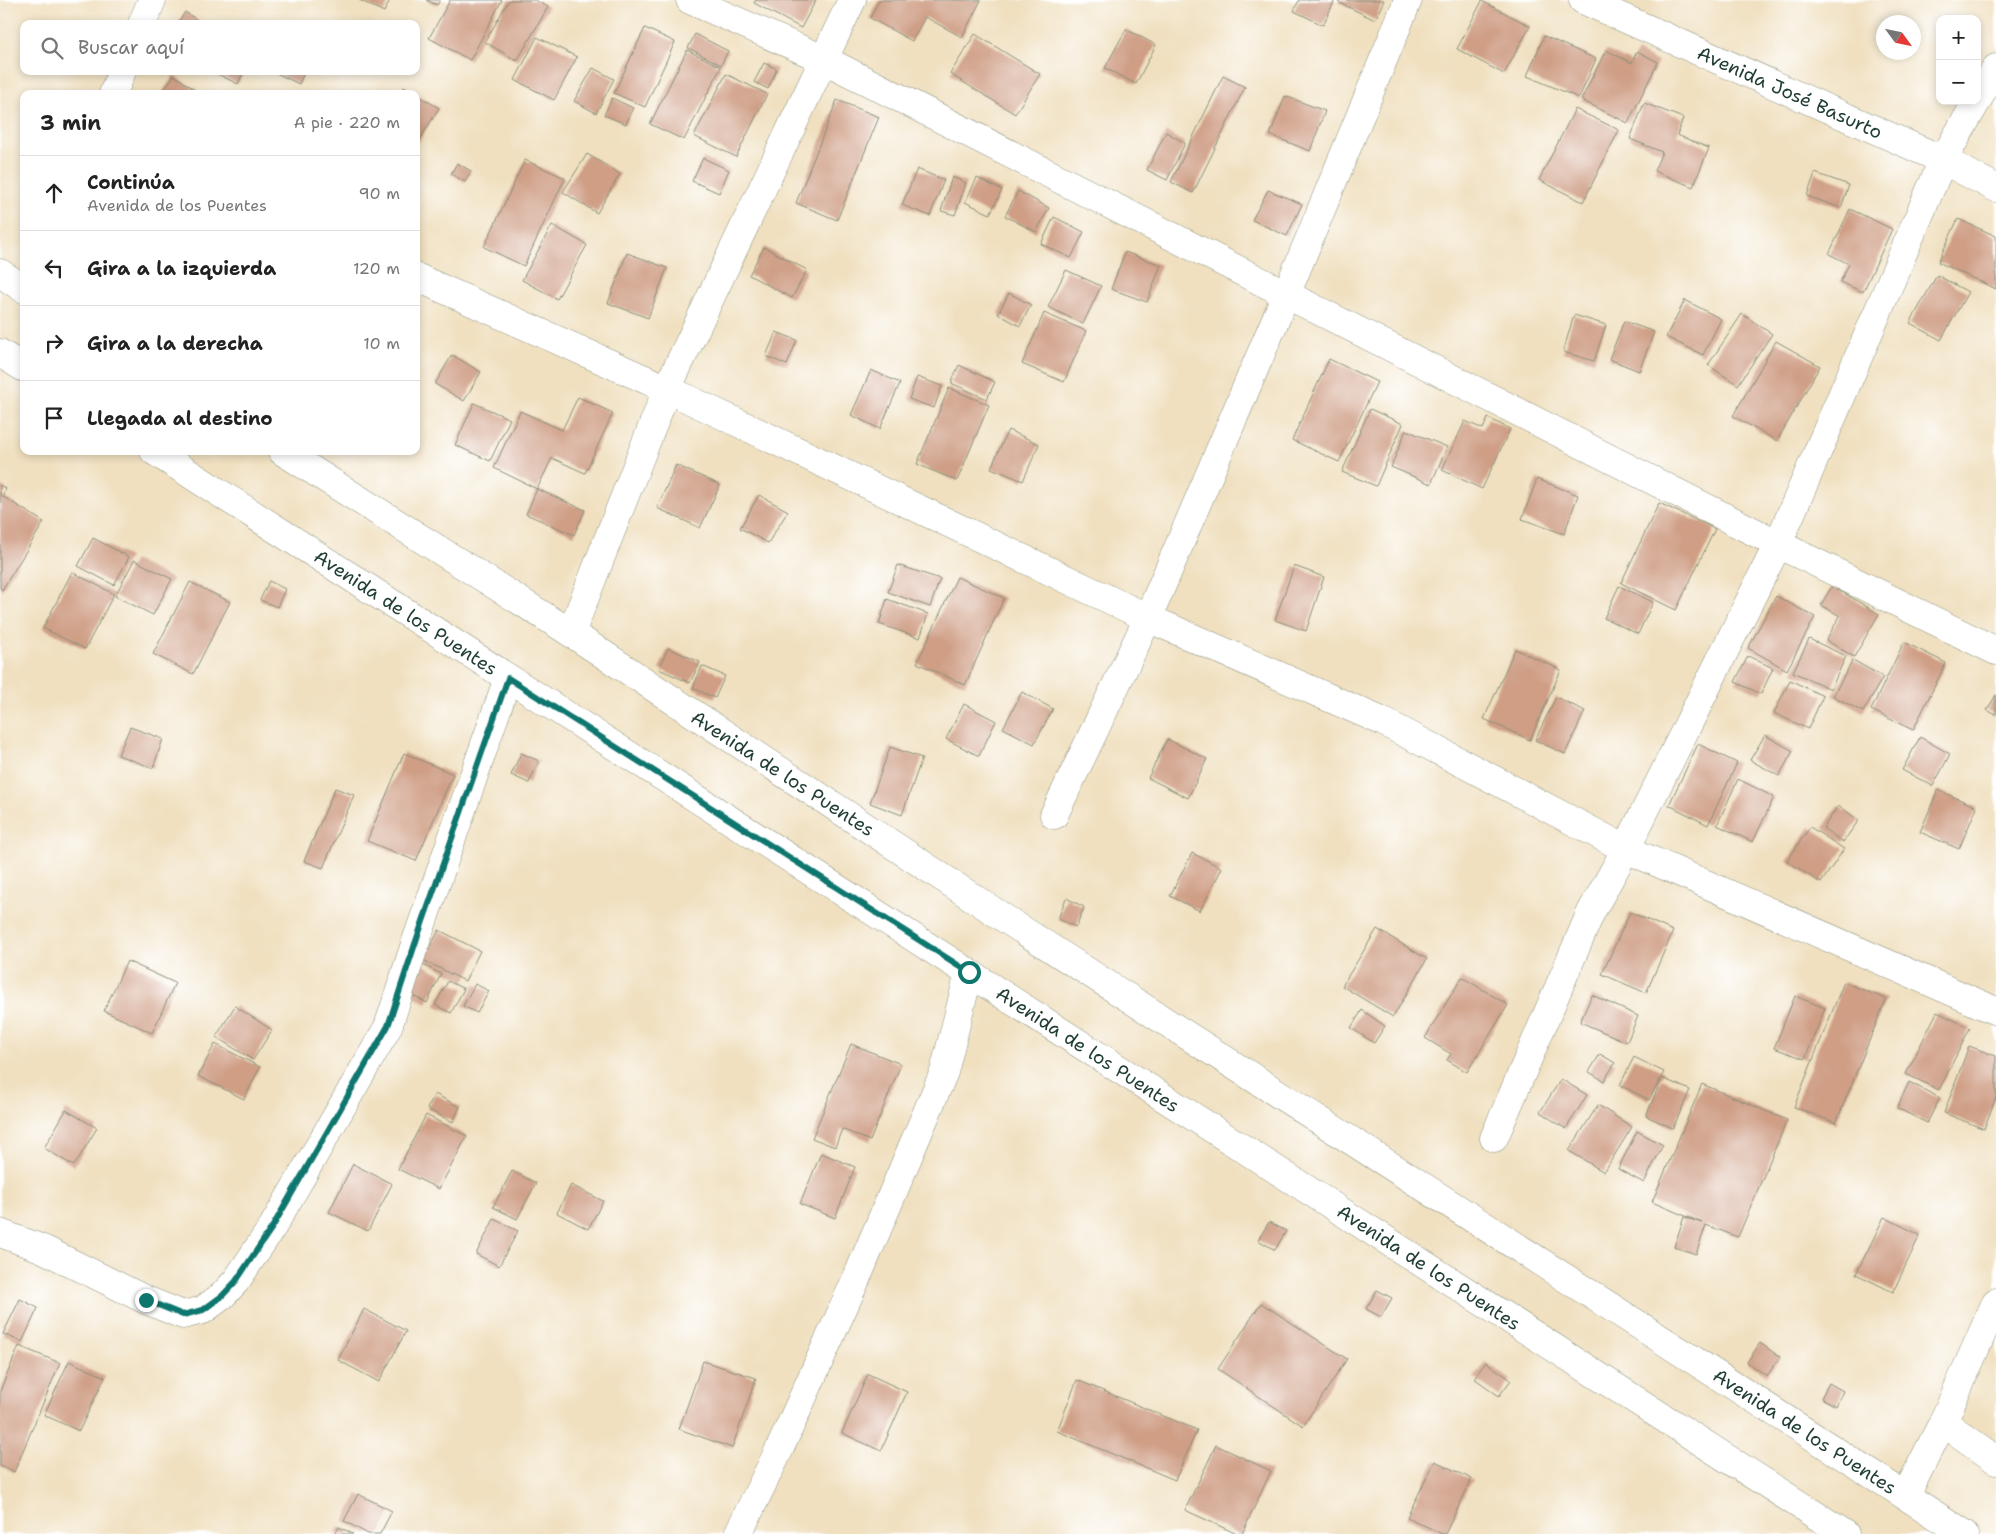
<!DOCTYPE html>
<html lang="es">
<head>
<meta charset="utf-8">
<style>
  body { margin:0; font-family:"Shantell Sans",sans-serif; background:#f6f6f6; color:#222 }
  .controls { position:absolute; right:15px; top:15px; display:grid; overflow:hidden; border-radius:10px; box-shadow:0 2px 8px #0003 }
  .controls button { width:45px; height:45px; display:grid; place-items:center; padding:0; border:0; border-bottom:1px solid #e0e0e0; background:#fff; color:#222; font:25px sans-serif }
  .compass { position:absolute; left:1876px; top:15px; width:45px; height:45px; border-radius:50%; background:#fff; box-shadow:0 2px 8px #0003; rotate:123deg }
  .stop { position:absolute; width:15px; height:15px; margin:-11px; border:4px solid #0f766e; border-radius:50%; background:#fff }
  .stop.end { background:#0f766e; border-color:#fff; box-shadow:0 1px 5px #0008 }
  .list { margin:0; padding:0; list-style:none }
  h2 { display:flex; justify-content:space-between; align-items:center; height:65px; margin:0; padding:0 20px; font-size:21px }
  h2 small { font-size:16px; font-weight:400; color:#767676 }
  .list li { display:grid; grid-template-columns:32px 1fr auto; gap:15px; align-items:center; box-sizing:border-box; height:75px; padding:0 20px; border-top:1px solid #e0e0e0 }
  .list b { display:block; font-size:19px; white-space:nowrap }
  .list p { margin:0; font-size:16px; white-space:nowrap; color:#767676 }
  .list em { font-size:16px; font-style:normal; color:#767676 }
  .icon { flex:none; width:28px; height:28px; fill:none; stroke:currentColor; stroke-width:2; stroke-linecap:round; stroke-linejoin:round }
  .map { position:relative; flex:none; width:1996px; height:1534px; overflow:hidden }
  .search { position:absolute; background:#fff; box-shadow:0 2px 8px #0003; left:20px; top:20px; width:400px; height:55px; display:flex; align-items:center; gap:12px; box-sizing:border-box; padding:0 18px; border-radius:10px; color:#767676; font-size:19px }
  .panel { position:absolute; background:#fff; box-shadow:0 2px 8px #0003; left:20px; top:90px; width:400px; height:365px; border-radius:10px }
  .map>svg:first-child { display:block }
  .building { fill:#cf9e85 }
  .lines { fill:none; stroke-linecap:round; stroke-linejoin:round }
  .minor-casing { stroke:#888e7a; stroke-width:29 }
  .major-casing { stroke:#888e7a; stroke-width:29 }
  .minor { stroke:#fff; stroke-width:28 }
  .major { stroke:#fff; stroke-width:28 }
  .route { stroke:#0f766e; stroke-width:6 }
  .labels { text-anchor:middle; stroke-width:4.5; stroke-linejoin:round; paint-order:stroke }
  .street-label { font-size:19px; fill:#1f3d34; stroke:#fff }
</style>
</head>
<body>
<div class="map">
<svg width="1996" height="1534" viewBox="0 0 1996 1534">
  <rect width="100%" height="100%" fill="#fff"/>
  <filter id="ink" filterUnits="userSpaceOnUse"><feTurbulence type="fractalNoise" baseFrequency=".02" numOctaves="2"/><feDisplacementMap in="SourceGraphic" scale="10" xChannelSelector="R" yChannelSelector="G"/><feConvolveMatrix kernelMatrix="1 2 1 2 8 2 1 2 1" color-interpolation-filters="sRGB"/></filter>
  <filter id="wash" filterUnits="userSpaceOnUse"><feTurbulence type="fractalNoise" baseFrequency=".0096" numOctaves="4" result="noise"/><feDisplacementMap in="SourceGraphic" scale="20" xChannelSelector="R" yChannelSelector="G"/><feGaussianBlur stdDeviation="1.12" result="paint"/><feColorMatrix in="noise" values="0 0 0 0 0 0 0 0 0 0 0 0 0 0 0 0 0 1.4 0 .05"/><feComposite in="paint" operator="in"/></filter>
  <g filter="url(#wash)">
    <rect width="100%" height="100%" fill="#f0e0c0"/>
    <g id="blocks">
      <!-- building -->
      <g class="building">
        <path d="M 359,0 L 390,0 L 384,12 Z"/>
        <path d="M 426,0 L 440,0 L 437,5 Z"/>
        <path d="M 450,0 L 502,0 L 470,60 L 429,38 Z"/>
        <path d="M 509,0 L 535,0 L 548,7 L 517,61 L 485,42 Z"/>
        <path d="M 756,0 L 816,0 L 801,28 L 754,3 Z"/>
        <path d="M 879,0 L 981,0 L 962,37 L 925,17 L 912,41 L 870,18 Z"/>
        <path d="M 1299,0 L 1335,0 L 1323,25 L 1294,11 Z"/>
        <path d="M 1340,0 L 1384,0 L 1375,20 L 1338,2 Z"/>
        <path d="M 1482,1 L 1530,26 L 1504,74 L 1457,49 Z"/>
        <path d="M 185,12 L 203,24 L 177,24 Z"/>
        <path d="M 645,28 L 675,42 L 645,107 L 614,93 Z"/>
        <path d="M 1126,29 L 1156,45 L 1136,84 L 1105,68 Z"/>
        <path d="M 695,34 L 728,51 L 721,65 L 688,48 Z"/>
        <path d="M 975,34 L 1040,74 L 1015,114 L 950,74 Z"/>
        <path d="M 1544,36 L 1596,59 L 1579,98 L 1527,76 Z"/>
        <path d="M 537,37 L 577,57 L 554,100 L 515,80 Z"/>
        <path d="M 687,50 L 721,67 L 684,140 L 650,124 Z"/>
        <path d="M 1606,50 L 1632,63 L 1637,51 L 1658,62 L 1628,123 L 1581,100 Z"/>
        <path d="M 764,63 L 777,69 L 768,89 L 754,82 Z"/>
        <path d="M 593,68 L 614,79 L 596,113 L 574,101 Z"/>
        <path d="M 211,71 L 244,71 L 238,84 Z"/>
        <path d="M 272,71 L 305,71 L 299,84 Z"/>
        <path d="M 726,74 L 767,94 L 736,157 L 694,136 Z"/>
        <path d="M 174,75 L 201,94 L 161,94 Z"/>
        <path d="M 1223,76 L 1245,87 L 1193,193 L 1171,182 Z"/>
        <path d="M 404,87 L 416,94 L 400,94 Z"/>
        <path d="M 416,94 L 439,108 L 416,146 Z"/>
        <path d="M 1285,96 L 1325,111 L 1310,151 L 1270,135 Z"/>
        <path d="M 612,98 L 633,108 L 626,124 L 604,115 Z"/>
        <path d="M 837,100 L 879,117 L 837,220 L 796,203 Z"/>
        <path d="M 1644,103 L 1683,118 L 1677,135 L 1709,148 L 1693,187 L 1654,171 L 1662,152 L 1630,139 Z"/>
        <path d="M 1575,109 L 1619,130 L 1583,202 L 1539,180 Z"/>
        <path d="M 1166,132 L 1185,143 L 1167,180 L 1147,170 Z"/>
        <path d="M 587,154 L 620,174 L 597,213 L 563,192 Z"/>
        <path d="M 703,158 L 729,170 L 719,193 L 692,181 Z"/>
        <path d="M 525,160 L 565,178 L 524,266 L 484,247 Z"/>
        <path d="M 457,163 L 471,171 L 465,182 L 451,174 Z"/>
        <path d="M 917,169 L 944,180 L 930,216 L 902,205 Z"/>
        <path d="M 1815,173 L 1849,185 L 1841,208 L 1807,196 Z"/>
        <path d="M 952,177 L 966,183 L 955,215 L 941,211 Z"/>
        <path d="M 977,178 L 1002,190 L 990,214 L 965,202 Z"/>
        <path d="M 1268,190 L 1302,204 L 1287,236 L 1252,220 Z"/>
        <path d="M 1018,191 L 1049,208 L 1036,232 L 1005,216 Z"/>
        <path d="M 1850,209 L 1892,229 L 1863,292 L 1840,282 L 1849,264 L 1829,254 Z"/>
        <path d="M 1054,217 L 1084,232 L 1071,258 L 1041,244 Z"/>
        <path d="M 1958,219 L 1996,236 L 1996,289 L 1938,262 Z"/>
        <path d="M 552,225 L 587,245 L 557,299 L 522,280 Z"/>
        <path d="M 764,247 L 807,270 L 792,298 L 749,275 Z"/>
        <path d="M 1125,252 L 1161,265 L 1147,302 L 1111,289 Z"/>
        <path d="M 627,253 L 667,268 L 648,318 L 608,303 Z"/>
        <path d="M 1066,270 L 1101,286 L 1083,324 L 1048,307 Z"/>
        <path d="M 1937,275 L 1968,292 L 1941,340 L 1910,323 Z"/>
        <path d="M 1009,293 L 1031,305 L 1020,326 L 998,314 Z"/>
        <path d="M 1685,300 L 1721,319 L 1703,355 L 1666,337 Z"/>
        <path d="M 1044,313 L 1086,331 L 1064,382 L 1022,364 Z"/>
        <path d="M 1742,314 L 1772,334 L 1738,385 L 1708,365 Z"/>
        <path d="M 1574,315 L 1606,325 L 1594,361 L 1563,352 Z"/>
        <path d="M 1624,321 L 1654,332 L 1639,371 L 1609,359 Z"/>
        <path d="M 776,332 L 797,340 L 787,365 L 766,356 Z"/>
        <path d="M 1776,341 L 1820,366 L 1777,441 L 1733,416 Z"/>
        <path d="M 452,355 L 481,372 L 464,401 L 435,384 Z"/>
        <path d="M 1329,359 L 1377,382 L 1339,462 L 1292,440 Z"/>
        <path d="M 959,365 L 995,382 L 987,399 L 951,383 Z"/>
        <path d="M 871,370 L 900,383 L 880,429 L 851,415 Z"/>
        <path d="M 917,377 L 942,386 L 934,408 L 909,399 Z"/>
        <path d="M 949,388 L 989,405 L 957,481 L 917,464 Z"/>
        <path d="M 578,397 L 613,413 L 585,473 L 552,458 L 537,489 L 585,510 L 574,535 L 526,514 L 537,489 L 494,468 L 520,411 L 562,430 Z"/>
        <path d="M 474,403 L 510,419 L 490,461 L 455,445 Z"/>
        <path d="M 1370,409 L 1403,424 L 1376,486 L 1342,472 Z"/>
        <path d="M 1488,418 L 1510,429 L 1482,489 L 1442,470 L 1465,421 L 1483,429 Z"/>
        <path d="M 1008,430 L 1039,444 L 1023,481 L 991,468 Z"/>
        <path d="M 1406,430 L 1447,447 L 1431,484 L 1391,467 Z"/>
        <path d="M 676,465 L 720,485 L 700,528 L 657,508 Z"/>
        <path d="M 1537,479 L 1578,495 L 1564,534 L 1522,519 Z"/>
        <path d="M 0,485 L 6,489 L 2,496 L 44,522 L 2,590 L 0,588 Z"/>
        <path d="M 759,495 L 788,511 L 768,543 L 740,528 Z"/>
        <path d="M 1659,503 L 1715,529 L 1676,610 L 1621,583 Z"/>
        <path d="M 93,538 L 129,557 L 114,585 L 78,566 Z"/>
        <path d="M 134,560 L 172,579 L 153,615 L 115,596 Z"/>
        <path d="M 898,565 L 940,579 L 930,607 L 888,592 Z"/>
        <path d="M 1294,566 L 1324,577 L 1306,631 L 1275,620 Z"/>
        <path d="M 72,572 L 114,594 L 85,649 L 43,628 Z"/>
        <path d="M 957,577 L 1004,598 L 965,685 L 917,663 Z"/>
        <path d="M 269,581 L 285,589 L 277,607 L 260,600 Z"/>
        <path d="M 190,582 L 230,602 L 193,674 L 153,654 Z"/>
        <path d="M 1619,586 L 1653,602 L 1638,634 L 1604,618 Z"/>
        <path d="M 1832,586 L 1879,614 L 1854,657 L 1826,640 L 1840,616 L 1821,605 Z"/>
        <path d="M 1776,596 L 1815,617 L 1787,670 L 1748,648 Z"/>
        <path d="M 887,599 L 928,614 L 920,638 L 879,624 Z"/>
        <path d="M 1809,639 L 1846,656 L 1831,689 L 1793,672 Z"/>
        <path d="M 1904,642 L 1946,663 L 1913,730 L 1871,710 Z"/>
        <path d="M 668,648 L 700,662 L 690,683 L 659,669 Z"/>
        <path d="M 1515,649 L 1561,670 L 1530,740 L 1484,719 Z"/>
        <path d="M 1748,656 L 1773,668 L 1761,694 L 1735,682 Z"/>
        <path d="M 1853,660 L 1883,677 L 1863,712 L 1833,696 Z"/>
        <path d="M 702,666 L 725,676 L 715,698 L 693,688 Z"/>
        <path d="M 1790,680 L 1823,696 L 1808,729 L 1774,713 Z"/>
        <path d="M 1022,692 L 1053,709 L 1034,744 L 1003,728 Z"/>
        <path d="M 1996,695 L 1996,715 L 1987,710 Z"/>
        <path d="M 1556,697 L 1585,711 L 1565,754 L 1535,740 Z"/>
        <path d="M 964,704 L 996,721 L 979,756 L 946,739 Z"/>
        <path d="M 130,727 L 163,739 L 153,768 L 118,755 Z"/>
        <path d="M 1765,735 L 1793,751 L 1779,776 L 1750,760 Z"/>
        <path d="M 1920,737 L 1950,754 L 1933,786 L 1902,770 Z"/>
        <path d="M 1167,739 L 1207,759 L 1188,798 L 1148,778 Z"/>
        <path d="M 1698,744 L 1737,763 L 1708,825 L 1669,805 Z"/>
        <path d="M 890,747 L 922,758 L 902,815 L 870,803 Z"/>
        <path d="M 404,753 L 453,774 L 416,861 L 367,841 Z"/>
        <path d="M 521,753 L 539,761 L 529,783 L 511,775 Z"/>
        <path d="M 1738,779 L 1774,797 L 1753,842 L 1717,825 Z"/>
        <path d="M 335,788 L 354,795 L 323,868 L 304,861 Z"/>
        <path d="M 1938,790 L 1977,807 L 1959,849 L 1920,832 Z"/>
        <path d="M 1838,806 L 1859,820 L 1843,842 L 1823,828 Z"/>
        <path d="M 1810,827 L 1844,849 L 1821,883 L 1787,861 Z"/>
        <path d="M 1192,853 L 1222,868 L 1200,911 L 1170,896 Z"/>
        <path d="M 1066,898 L 1084,907 L 1076,927 L 1058,919 Z"/>
        <path d="M 1630,912 L 1673,931 L 1646,993 L 1602,974 Z"/>
        <path d="M 1377,929 L 1427,959 L 1393,1017 L 1342,986 Z"/>
        <path d="M 439,930 L 480,951 L 465,981 L 423,960 Z"/>
        <path d="M 127,961 L 175,983 L 152,1033 L 104,1011 Z"/>
        <path d="M 422,964 L 441,974 L 427,1003 L 408,993 Z"/>
        <path d="M 1462,977 L 1508,1005 L 1467,1072 L 1447,1060 L 1451,1054 L 1425,1038 Z"/>
        <path d="M 448,981 L 464,989 L 451,1013 L 435,1005 Z"/>
        <path d="M 1844,982 L 1886,999 L 1836,1123 L 1794,1107 Z"/>
        <path d="M 475,984 L 489,991 L 477,1013 L 463,1006 Z"/>
        <path d="M 1592,995 L 1638,1016 L 1627,1042 L 1580,1022 Z"/>
        <path d="M 1795,996 L 1825,1008 L 1805,1059 L 1774,1048 Z"/>
        <path d="M 235,1006 L 272,1030 L 253,1060 L 216,1037 Z"/>
        <path d="M 1362,1010 L 1385,1026 L 1374,1043 L 1351,1028 Z"/>
        <path d="M 1937,1012 L 1970,1028 L 1939,1090 L 1906,1074 Z"/>
        <path d="M 215,1044 L 260,1067 L 244,1099 L 198,1076 Z"/>
        <path d="M 851,1044 L 901,1064 L 870,1141 L 842,1129 L 835,1147 L 812,1138 Z"/>
        <path d="M 1969,1046 L 1996,1056 L 1996,1097 L 1984,1129 L 1944,1113 Z"/>
        <path d="M 1600,1054 L 1615,1063 L 1604,1081 L 1589,1072 Z"/>
        <path d="M 1634,1057 L 1664,1072 L 1649,1100 L 1620,1085 Z"/>
        <path d="M 1662,1078 L 1690,1090 L 1673,1128 L 1646,1116 Z"/>
        <path d="M 1561,1079 L 1587,1095 L 1566,1129 L 1540,1112 Z"/>
        <path d="M 1909,1082 L 1940,1098 L 1927,1123 L 1897,1108 Z"/>
        <path d="M 1702,1084 L 1787,1120 L 1738,1237 L 1706,1225 L 1696,1254 L 1674,1247 L 1684,1217 L 1702,1223 L 1652,1202 Z"/>
        <path d="M 435,1094 L 460,1107 L 453,1122 L 427,1109 Z"/>
        <path d="M 1598,1105 L 1632,1127 L 1604,1172 L 1569,1151 Z"/>
        <path d="M 66,1110 L 97,1128 L 74,1166 L 44,1148 Z"/>
        <path d="M 426,1115 L 467,1136 L 439,1189 L 398,1169 Z"/>
        <path d="M 1637,1131 L 1663,1145 L 1644,1183 L 1618,1169 Z"/>
        <path d="M 821,1153 L 855,1167 L 835,1218 L 800,1204 Z"/>
        <path d="M 353,1164 L 392,1184 L 368,1231 L 329,1212 Z"/>
        <path d="M 512,1171 L 536,1183 L 517,1219 L 493,1207 Z"/>
        <path d="M 571,1185 L 603,1201 L 588,1229 L 557,1213 Z"/>
        <path d="M 1884,1217 L 1920,1235 L 1893,1292 L 1856,1274 Z"/>
        <path d="M 494,1219 L 518,1231 L 499,1266 L 476,1254 Z"/>
        <path d="M 1269,1222 L 1286,1231 L 1275,1250 L 1258,1240 Z"/>
        <path d="M 1377,1290 L 1392,1298 L 1381,1317 L 1366,1309 Z"/>
        <path d="M 20,1299 L 38,1308 L 22,1342 L 3,1334 Z"/>
        <path d="M 1261,1303 L 1347,1359 L 1303,1426 L 1218,1369 Z"/>
        <path d="M 364,1309 L 406,1331 L 379,1382 L 338,1360 Z"/>
        <path d="M 1760,1343 L 1780,1357 L 1767,1376 L 1747,1362 Z"/>
        <path d="M 19,1346 L 60,1363 L 14,1472 L 0,1466 L 0,1391 Z"/>
        <path d="M 69,1361 L 105,1377 L 79,1431 L 44,1415 Z"/>
        <path d="M 703,1361 L 756,1378 L 732,1448 L 679,1429 Z"/>
        <path d="M 1486,1362 L 1511,1380 L 1499,1396 L 1474,1378 Z"/>
        <path d="M 868,1374 L 907,1392 L 881,1451 L 842,1433 Z"/>
        <path d="M 1077,1380 L 1197,1430 L 1175,1480 L 1057,1431 Z"/>
        <path d="M 1829,1383 L 1843,1391 L 1836,1406 L 1821,1398 Z"/>
        <path d="M 1216,1445 L 1271,1471 L 1242,1534 L 1237,1534 L 1185,1510 Z"/>
        <path d="M 1435,1461 L 1472,1479 L 1445,1534 L 1442,1534 L 1407,1517 Z"/>
        <path d="M 358,1494 L 392,1511 L 380,1534 L 368,1534 L 344,1521 Z"/>
        <path d="M 339,1527 L 353,1534 L 335,1534 Z"/>
      </g>
    </g>
  </g>
  <g filter="url(#ink)">
    <use href="#blocks" fill-opacity="0" stroke="#888e7a" stroke-width="1"/>
    <g class="lines">
      <defs>
        <g id="minor">
          <path d="M 690,0 L 823,59 L 1778,544 L 1996,651"/>
          <path d="M 1583,0 L 1943,160 L 1996,188"/>
          <path d="M 142,24 L 152,0"/>
          <path d="M 113,94 L 122,71"/>
          <path d="M 1977,101 L 1996,68"/>
          <path d="M 416,277 L 667,389 L 1148,618 L 1384,722 L 1626,849 L 1996,1011"/>
          <path d="M 571,633 L 667,389 L 852,0"/>
          <path d="M 1054,815 L 1148,618 L 1286,295 L 1408,0"/>
          <path d="M 1494,1138 L 1591,912 L 1626,849 L 1778,544 L 1943,160 L 1977,101"/>
          <path d="M 0,1233 L 43,1249 L 146,1300 L 183,1315 L 203,1310 L 222,1296 L 236,1281 L 273,1226 L 388,1027 L 415,944 L 508,678"/>
          <path d="M 1943,1422 L 1996,1460"/>
          <path d="M 1906,1495 L 1943,1422 L 1996,1302"/>
          <path d="M 738,1534 L 780,1448 L 858,1275 L 944,1072 L 969,973"/>
        </g>
        <g id="major">
          <path d="M 0,273 L 24,289"/>
          <path d="M 0,353 L 24,368"/>
          <path d="M 154,451 L 1845,1534"/>
          <path d="M 282,451 L 571,633 L 1007,920 L 1965,1534"/>
        </g>
      </defs>
      <!-- minor casing -->
      <use href="#minor" class="minor-casing"/>
      <!-- major casing -->
      <use href="#major" class="major-casing"/>
      <!-- minor -->
      <use href="#minor" class="minor"/>
      <!-- major -->
      <use href="#major" class="major"/>
    </g>
  </g>
  <g class="lines" filter="url(#ink)">
    <!-- route -->
    <path class="route" d="M 146,1300 L 183,1315 L 203,1310 L 222,1296 L 236,1281 L 273,1226 L 388,1026 L 415,944 L 508,678 L 969,972"/>
  </g>
  <g class="labels">
    <!-- street labels -->
    <g class="street-label">
      <text transform="translate(1790 92) rotate(24)" y="7">Avenida José Basurto</text>
      <text transform="translate(406 612) rotate(33)" y="7">Avenida de los Puentes</text>
      <text transform="translate(783 773) rotate(33)" y="7">Avenida de los Puentes</text>
      <text transform="translate(1088 1049) rotate(33)" y="7">Avenida de los Puentes</text>
      <text transform="translate(1429 1267) rotate(33)" y="7">Avenida de los Puentes</text>
      <text transform="translate(1805 1431) rotate(33)" y="7">Avenida de los Puentes</text>
    </g>
  </g>
</svg>
<div class="controls">
<button>+</button>
<button>−</button>
</div>
<svg class="compass" viewBox="-18 -18 36 36"><path d="M0-13l5 13h-10z" fill="#e53935"/><path d="M0 13l5-13h-10z" fill="#767676"/></svg>
<div class="stop" style="left:969px;top:972px"></div>
<div class="stop end" style="left:146px;top:1300px"></div>
<div class="search"><svg class="icon" aria-label="search" viewBox="0 0 24 24"><circle cx="10" cy="10" r="6"/><path d="M15 15l6 6"/></svg>Buscar aquí</div>
<section class="panel">
<h2>3 min<small>A pie · 220 m</small></h2>
<ul class="list">
<li><svg class="icon" aria-label="ahead" viewBox="0 0 24 24"><path d="M12 20V5M6 11l6-6 6 6"/></svg><div><b>Continúa</b><p>Avenida de los Puentes</p></div><em>90 m</em></li>
<li><svg class="icon" aria-label="left" viewBox="0 0 24 24"><path d="M17 20v-9H6M10 6l-5 5 5 5"/></svg><div><b>Gira a la izquierda</b></div><em>120 m</em></li>
<li><svg class="icon" aria-label="right" viewBox="0 0 24 24"><path d="M7 20v-9h11M14 6l5 5-5 5"/></svg><div><b>Gira a la derecha</b></div><em>10 m</em></li>
<li><svg class="icon" aria-label="arrive" viewBox="0 0 24 24"><path d="M6 21V4h12l-3 4 3 4H6"/></svg><div><b>Llegada al destino</b></div></li>
</ul>
</section>
</div>
</body>
</html>
